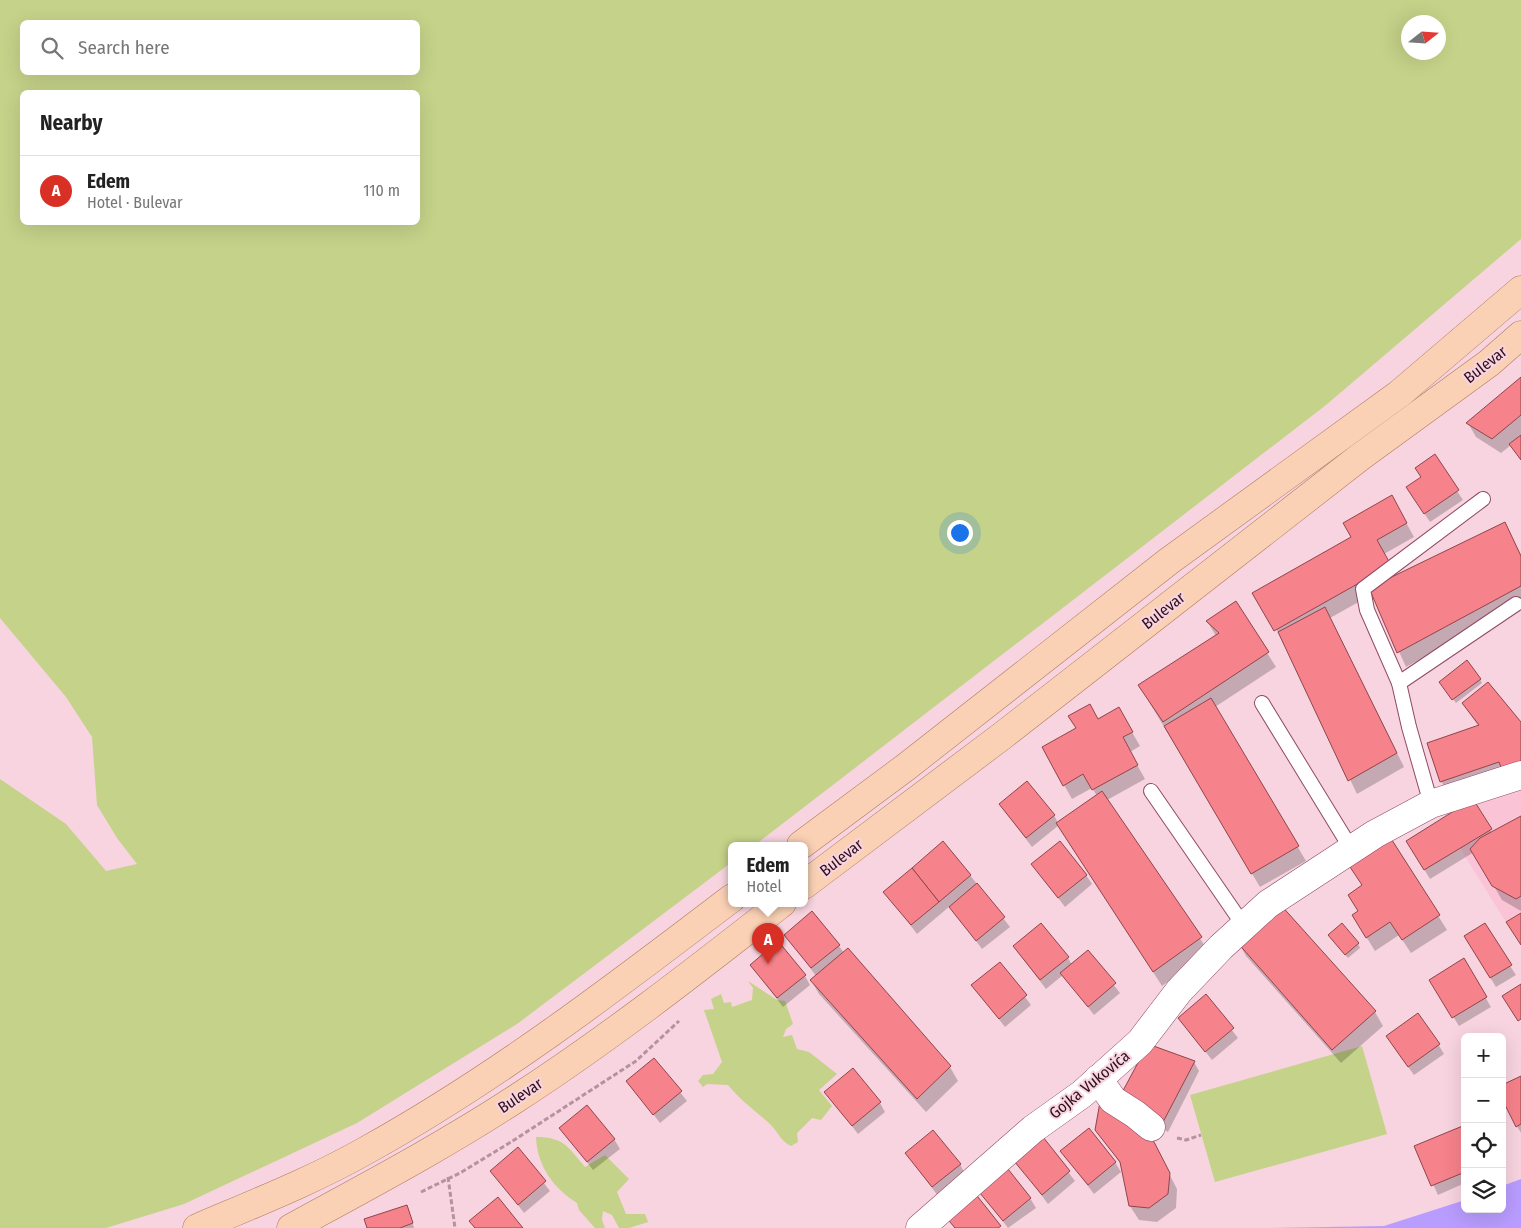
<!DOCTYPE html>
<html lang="en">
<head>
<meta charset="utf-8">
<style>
  body { margin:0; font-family:"Fira Sans Condensed",sans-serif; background:#f2f2f2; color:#222 }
  .controls { position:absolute; right:15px; bottom:15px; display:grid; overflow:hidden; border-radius:8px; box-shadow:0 5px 20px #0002 }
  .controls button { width:45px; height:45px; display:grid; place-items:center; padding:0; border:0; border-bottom:1px solid #e0e0e0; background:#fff; color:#222; font:25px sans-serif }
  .compass { position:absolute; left:1401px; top:15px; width:45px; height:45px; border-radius:50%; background:#fff; box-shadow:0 5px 20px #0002; rotate:73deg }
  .you { position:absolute; left:959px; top:532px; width:18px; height:18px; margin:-12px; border:4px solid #fff; border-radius:50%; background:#1a73e8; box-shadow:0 0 0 8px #1a73e833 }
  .badge { display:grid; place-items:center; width:32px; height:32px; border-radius:50%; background:#d93025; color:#fff; font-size:16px; font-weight:700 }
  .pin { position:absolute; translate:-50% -41px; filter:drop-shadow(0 1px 2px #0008) }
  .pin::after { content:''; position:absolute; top:26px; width:18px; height:15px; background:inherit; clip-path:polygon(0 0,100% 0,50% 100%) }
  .popup { position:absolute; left:728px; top:842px; width:80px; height:65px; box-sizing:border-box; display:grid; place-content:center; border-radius:8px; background:#fff; filter:drop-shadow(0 1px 4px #0005); font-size:16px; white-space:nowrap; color:#767676 }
  .popup b { font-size:19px; color:#222 }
  .popup::after { content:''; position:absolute; left:50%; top:100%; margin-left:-10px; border:10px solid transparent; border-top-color:#fff }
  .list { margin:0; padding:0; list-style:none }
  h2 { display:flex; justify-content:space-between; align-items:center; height:65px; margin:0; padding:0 20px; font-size:21px }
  h2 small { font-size:16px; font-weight:400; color:#767676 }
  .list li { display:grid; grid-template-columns:32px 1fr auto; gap:15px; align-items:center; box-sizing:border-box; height:70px; padding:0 20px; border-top:1px solid #e0e0e0 }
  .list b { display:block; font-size:19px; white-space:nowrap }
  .list p { margin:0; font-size:16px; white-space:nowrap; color:#767676 }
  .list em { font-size:16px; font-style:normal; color:#767676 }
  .icon { flex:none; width:28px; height:28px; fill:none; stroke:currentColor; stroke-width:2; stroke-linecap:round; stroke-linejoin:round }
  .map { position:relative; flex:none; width:1521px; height:1228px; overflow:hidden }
  .search { position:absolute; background:#fff; box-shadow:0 5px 20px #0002; left:20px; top:20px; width:400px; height:55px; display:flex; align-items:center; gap:12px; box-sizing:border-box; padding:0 18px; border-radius:8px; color:#767676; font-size:19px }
  .panel { position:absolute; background:#fff; box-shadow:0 5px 20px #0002; left:20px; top:90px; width:400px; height:135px; border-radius:8px }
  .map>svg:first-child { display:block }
  .built { fill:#fac3d6 }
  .green { fill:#c5d289; fill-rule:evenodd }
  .water { fill:#b99cff }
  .shadow { fill:#0003 }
  .building { fill:#f6828b; stroke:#91454b }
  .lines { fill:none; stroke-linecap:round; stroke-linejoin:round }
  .service-casing { stroke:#924966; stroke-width:16 }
  .minor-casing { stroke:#924966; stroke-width:29 }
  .primary-casing { stroke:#b07a5f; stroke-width:29 }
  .path { stroke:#b4929e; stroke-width:3; stroke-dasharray:5 2.5; stroke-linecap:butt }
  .service { stroke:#fff; stroke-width:14 }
  .minor { stroke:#fff; stroke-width:28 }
  .primary { stroke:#fad1b5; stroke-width:28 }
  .labels { text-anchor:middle; stroke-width:4; stroke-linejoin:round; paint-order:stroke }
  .street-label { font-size:16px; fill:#2d0f1b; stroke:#f7d4df }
</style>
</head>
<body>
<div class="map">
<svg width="1521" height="1228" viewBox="0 0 1521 1228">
  <rect width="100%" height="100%" fill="#f7d4df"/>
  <!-- built -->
  <path class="built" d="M 1521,775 L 1521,913 L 1506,922 L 1460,848 L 1491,829 L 1473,799 Z"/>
  <!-- green -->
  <g class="green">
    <path d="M 0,0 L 1521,0 L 1521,239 L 1326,405 L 755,845 L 732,845 L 732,862 L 517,1024 L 357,1123 L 184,1204 L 106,1228 L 0,1228 L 0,779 L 66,824 L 106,871 L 137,864 L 117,838 L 97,805 L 92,737 L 66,697 L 0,618 ZM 22,22 L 418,22 L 418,72 L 22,72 ZM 1408,22 L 1438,22 L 1438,52 L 1408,52 ZM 22,92 L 418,92 L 418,222 L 22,222 Z"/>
    <path d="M 748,981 L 777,1000 L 785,1001 L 793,1024 L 786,1029 L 783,1037 L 792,1035 L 797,1049 L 809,1052 L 837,1074 L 819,1090 L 832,1106 L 821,1120 L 812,1118 L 797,1133 L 798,1142 L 791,1146 C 781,1141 779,1134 772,1126 C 757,1112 741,1101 728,1085 L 707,1084 L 703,1087 L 698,1081 L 703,1075 L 713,1074 L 722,1062 L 704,1010 L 714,1009 L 711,999 L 721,994 L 724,1003 L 731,1002 L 732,1007 L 752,1000 L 753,988 Z"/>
    <path d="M 1362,1046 L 1387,1134 L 1215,1182 L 1190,1095 Z"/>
    <path d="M 536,1137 C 564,1137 568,1147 585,1167 L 605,1155 L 629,1179 L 617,1192 L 626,1214 L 645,1214 L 648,1222 L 629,1228 L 619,1228 L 612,1215 L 603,1211 L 602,1220 L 605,1228 L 595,1228 L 579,1210 L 577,1203 C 553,1188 537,1165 536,1137 Z"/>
  </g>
  <!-- water -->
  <path class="water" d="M 1521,1179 L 1521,1228 L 1267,1228 L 1384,1226 L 1465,1200 L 1465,1209 L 1502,1209 L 1502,1186 Z"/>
  <!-- shadow -->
  <g class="shadow">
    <path d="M 1521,378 L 1521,460 L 1511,445 L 1501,453 L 1476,437 L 1468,423 Z"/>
    <path d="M 1422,478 L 1457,491 L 1463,500 L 1430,522 L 1413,496 Z"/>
    <path d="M 1392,497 L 1414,537 L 1384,554 L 1396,576 L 1505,523 L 1521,555 L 1521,605 L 1406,667 L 1373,594 L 1330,618 L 1404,767 L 1357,794 L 1285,644 L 1254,593 L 1352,537 Z"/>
    <path d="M 1235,602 L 1276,667 L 1215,707 L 1306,861 L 1260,887 L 1148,700 L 1216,636 L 1207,621 Z"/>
    <path d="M 1480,679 L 1482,683 L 1456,703 L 1443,686 Z"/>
    <path d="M 1463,704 L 1521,724 L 1507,776 L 1449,795 L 1441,781 L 1479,727 Z"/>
    <path d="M 1118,708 L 1140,746 L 1130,752 L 1145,779 L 1107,800 L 1209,952 L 1162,986 L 1059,825 L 1032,847 L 1000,805 L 1054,815 L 1058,823 L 1097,796 L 1092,788 L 1072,799 L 1043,748 Z"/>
    <path d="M 1473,801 L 1492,833 L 1521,818 L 1521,911 L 1502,900 L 1474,852 L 1430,879 L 1407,841 Z"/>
    <path d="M 1390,839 L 1447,930 L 1411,953 L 1399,935 L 1375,951 L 1362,930 L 1359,912 L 1363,886 Z"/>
    <path d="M 1033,865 L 1086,875 L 1092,884 L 1065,907 Z"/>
    <path d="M 970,875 L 1010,927 L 982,949 L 950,906 L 917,934 L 885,892 Z"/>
    <path d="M 1279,904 L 1375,1012 L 1383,1026 L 1341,1063 L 1246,956 L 1238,942 Z"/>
    <path d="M 786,935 L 839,946 L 844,953 L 950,1067 L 958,1081 L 926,1112 L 819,994 L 811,980 L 816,976 Z"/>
    <path d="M 1332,939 L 1358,943 L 1360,948 L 1348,958 Z"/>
    <path d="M 1471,946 L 1510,966 L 1516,975 L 1496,987 Z"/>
    <path d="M 1014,947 L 1068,958 L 1072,965 L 1088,952 L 1120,993 L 1094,1015 L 1063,975 L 1046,989 Z"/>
    <path d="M 1463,960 L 1491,1007 L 1459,1026 L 1436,989 Z"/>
    <path d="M 1000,963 L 1031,1005 L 1005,1027 L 972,985 Z"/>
    <path d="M 751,965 L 805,976 L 810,985 L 783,1007 Z"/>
    <path d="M 1206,996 L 1238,1038 L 1212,1060 L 1179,1018 Z"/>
    <path d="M 1438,1044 L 1444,1054 L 1414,1075 L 1393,1046 Z"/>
    <path d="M 654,1059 L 687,1101 L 660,1123 L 628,1081 Z"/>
    <path d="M 1194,1062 L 1199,1071 L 1168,1132 L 1125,1110 Z"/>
    <path d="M 1521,1077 L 1521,1133 L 1517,1126 Z"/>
    <path d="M 826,1092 L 880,1103 L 885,1112 L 858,1134 Z"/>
    <path d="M 1465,1126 L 1465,1183 L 1438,1195 L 1416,1147 Z"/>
    <path d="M 561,1128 L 614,1139 L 620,1149 L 593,1170 Z"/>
    <path d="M 1097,1130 L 1160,1156 L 1177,1189 L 1176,1208 L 1157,1222 L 1139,1220 L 1130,1206 L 1123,1167 Z"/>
    <path d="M 1043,1139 L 1075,1181 L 1048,1204 L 1016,1161 Z"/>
    <path d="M 518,1149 L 550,1191 L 524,1213 L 492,1171 Z"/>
    <path d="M 1062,1152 L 1115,1162 L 1121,1172 L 1094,1194 Z"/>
    <path d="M 906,1153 L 960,1164 L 965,1174 L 938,1196 Z"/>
    <path d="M 977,1187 L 1030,1198 L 1036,1208 L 1008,1228 Z"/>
    <path d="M 409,1211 L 414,1228 L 368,1228 Z"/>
  </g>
  <!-- building -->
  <g class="building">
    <path d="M 1521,377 L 1521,415 L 1492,439 L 1466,423 Z"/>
    <path d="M 1521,435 L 1521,460 L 1509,444 Z"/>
    <path d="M 1435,454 L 1459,490 L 1424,514 L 1406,487 L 1421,477 L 1415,468 Z"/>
    <path d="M 1392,495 L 1407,523 L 1377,540 L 1391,565 L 1274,631 L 1252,593 L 1351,537 L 1343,523 Z"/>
    <path d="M 1505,522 L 1521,556 L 1521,586 L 1397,653 L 1369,588 Z"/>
    <path d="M 1236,601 L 1269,652 L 1163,722 L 1138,685 L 1219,633 L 1206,621 Z"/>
    <path d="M 1325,607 L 1397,753 L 1348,781 L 1278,632 Z"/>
    <path d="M 1467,660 L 1481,679 L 1452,700 L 1439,682 Z"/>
    <path d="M 1488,682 L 1521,722 L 1521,764 L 1502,770 L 1499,762 L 1440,782 L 1427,743 L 1479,725 L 1462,703 Z"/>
    <path d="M 1211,698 L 1299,846 L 1251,874 L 1164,726 Z"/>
    <path d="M 1090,704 L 1098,719 L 1119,707 L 1133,732 L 1123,737 L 1138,765 L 1092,790 L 1083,774 L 1063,786 L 1042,747 L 1076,728 L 1068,716 Z"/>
    <path d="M 1027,781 L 1055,815 L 1026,838 L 999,804 Z"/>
    <path d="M 1102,791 L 1202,937 L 1153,972 L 1056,823 Z"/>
    <path d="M 1473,799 L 1492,829 L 1424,870 L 1406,841 Z"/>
    <path d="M 1521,816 L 1521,896 L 1516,899 L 1492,886 L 1470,849 L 1480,838 Z"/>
    <path d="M 1390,837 L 1440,915 L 1402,940 L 1390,922 L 1366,938 L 1352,915 L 1358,911 L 1348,895 L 1362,885 L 1348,864 Z"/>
    <path d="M 943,841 L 971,875 L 939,902 L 912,868 Z"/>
    <path d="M 1060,841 L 1087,875 L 1058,898 L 1031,864 Z"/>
    <path d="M 912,868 L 939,902 L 911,925 L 883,892 Z"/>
    <path d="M 977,883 L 1005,917 L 976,941 L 949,907 Z"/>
    <path d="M 1279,903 L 1376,1011 L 1332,1050 L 1236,941 Z"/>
    <path d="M 812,911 L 840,945 L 811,968 L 784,935 Z"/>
    <path d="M 1521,913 L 1521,945 L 1506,922 Z"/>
    <path d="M 1041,923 L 1069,957 L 1040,980 L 1013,946 Z"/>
    <path d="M 1342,923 L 1359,943 L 1345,955 L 1328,935 Z"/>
    <path d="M 1485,923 L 1512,965 L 1490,978 L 1464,936 Z"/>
    <path d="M 778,941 L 806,975 L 777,998 L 750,965 Z"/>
    <path d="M 848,948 L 951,1066 L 917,1099 L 810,980 Z"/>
    <path d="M 1088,950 L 1116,983 L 1088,1007 L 1060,973 Z"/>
    <path d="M 1464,958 L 1487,997 L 1452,1018 L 1429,980 Z"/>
    <path d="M 1000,962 L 1027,995 L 999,1019 L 971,985 Z"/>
    <path d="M 1521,984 L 1521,1019 L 1518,1021 L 1502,996 Z"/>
    <path d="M 1206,994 L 1234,1028 L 1205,1052 L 1178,1018 Z"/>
    <path d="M 1418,1013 L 1440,1044 L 1408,1067 L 1386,1036 Z"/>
    <path d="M 1148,1044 L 1195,1061 L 1162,1124 L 1118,1100 Z"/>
    <path d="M 654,1058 L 682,1091 L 653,1115 L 626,1081 Z"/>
    <path d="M 853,1068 L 881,1102 L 852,1126 L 824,1092 Z"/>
    <path d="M 1521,1076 L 1521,1124 L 1516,1127 L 1502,1099 L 1502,1085 Z"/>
    <path d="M 1100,1102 L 1123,1108 L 1153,1140 L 1170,1173 L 1168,1194 L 1149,1208 L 1129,1206 L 1120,1162 L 1095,1130 Z"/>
    <path d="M 587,1105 L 615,1139 L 587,1162 L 559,1128 Z"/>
    <path d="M 1465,1125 L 1465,1172 L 1431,1186 L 1414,1146 Z"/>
    <path d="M 1089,1128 L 1116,1162 L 1088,1185 L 1060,1151 Z"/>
    <path d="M 933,1130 L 961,1164 L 932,1187 L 905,1153 Z"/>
    <path d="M 1043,1137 L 1070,1171 L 1042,1195 L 1014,1161 Z"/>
    <path d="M 518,1147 L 546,1181 L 518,1205 L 490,1171 Z"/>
    <path d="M 1004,1164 L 1031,1198 L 1003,1221 L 975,1187 Z"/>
    <path d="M 974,1192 L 1001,1226 L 998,1228 L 955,1228 L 945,1216 Z"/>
    <path d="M 498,1197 L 523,1228 L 475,1228 L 469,1221 Z"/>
    <path d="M 407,1205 L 413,1223 L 400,1228 L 367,1228 L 364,1219 Z"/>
  </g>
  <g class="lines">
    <defs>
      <g id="service">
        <path d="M 1399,683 L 1516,604"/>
        <path d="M 1262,703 L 1352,850"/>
        <path d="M 1151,791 L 1244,926"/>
        <path d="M 1431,804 L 1409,727 L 1399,683 L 1367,610 L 1363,589 L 1483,499"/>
      </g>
      <g id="minor">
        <path d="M 1098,1079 L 1113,1100 L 1135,1114 L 1151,1127"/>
        <path d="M 920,1228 L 1033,1129 L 1082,1094 L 1140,1042 L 1179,991 L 1221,947 L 1268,904 L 1375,834 L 1431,804 L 1521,775"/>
      </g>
      <g id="primary">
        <path d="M 801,845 L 906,767 L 1169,561 L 1399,394 L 1521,290"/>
        <path d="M 804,885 L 1002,736 L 1360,457 L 1489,363 L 1521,335"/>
        <path d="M 197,1228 C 253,1204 312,1181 365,1151 C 495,1079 614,988 732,898"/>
        <path d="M 291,1228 C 366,1187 442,1147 514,1100 C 607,1040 695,971 782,903"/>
      </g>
    </defs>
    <!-- service casing -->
    <use href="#service" class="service-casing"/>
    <!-- minor casing -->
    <use href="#minor" class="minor-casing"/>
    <!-- primary casing -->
    <use href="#primary" class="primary-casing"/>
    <!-- path -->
    <g class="path">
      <path d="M 1177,1138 L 1186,1140 L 1201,1135"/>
      <path d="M 448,1177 L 455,1228"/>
      <path d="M 421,1192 L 460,1173 L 511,1142 L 636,1061 L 679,1021"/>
    </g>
    <!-- service -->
    <use href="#service" class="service"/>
    <!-- minor -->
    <use href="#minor" class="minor"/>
    <!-- primary -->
    <use href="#primary" class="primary"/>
  </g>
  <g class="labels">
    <!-- street labels -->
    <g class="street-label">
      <text transform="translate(1485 364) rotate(-38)" y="6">Bulevar</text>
      <text transform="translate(1163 610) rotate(-38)" y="6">Bulevar</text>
      <text transform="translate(841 857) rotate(-38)" y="6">Bulevar</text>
      <text transform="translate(1089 1084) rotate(-39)" y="6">Gojka Vukovića</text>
      <text transform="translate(520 1095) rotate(-34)" y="6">Bulevar</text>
    </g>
  </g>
</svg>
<div class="controls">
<button>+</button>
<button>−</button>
<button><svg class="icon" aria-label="locate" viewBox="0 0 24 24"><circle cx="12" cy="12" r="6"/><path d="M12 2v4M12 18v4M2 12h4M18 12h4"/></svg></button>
<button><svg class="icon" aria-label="layers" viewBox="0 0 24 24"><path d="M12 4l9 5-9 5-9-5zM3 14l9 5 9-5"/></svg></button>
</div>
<svg class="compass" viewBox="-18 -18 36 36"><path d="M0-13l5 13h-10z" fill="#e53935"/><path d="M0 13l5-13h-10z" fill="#767676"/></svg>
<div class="you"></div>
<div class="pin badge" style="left:768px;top:964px">A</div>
<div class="popup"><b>Edem</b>Hotel</div>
<div class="search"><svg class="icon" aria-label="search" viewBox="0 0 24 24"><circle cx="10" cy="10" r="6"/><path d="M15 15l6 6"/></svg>Search here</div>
<section class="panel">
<h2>Nearby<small></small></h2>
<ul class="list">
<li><span class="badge">A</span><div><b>Edem</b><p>Hotel · Bulevar</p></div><em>110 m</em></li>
</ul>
</section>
</div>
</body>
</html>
